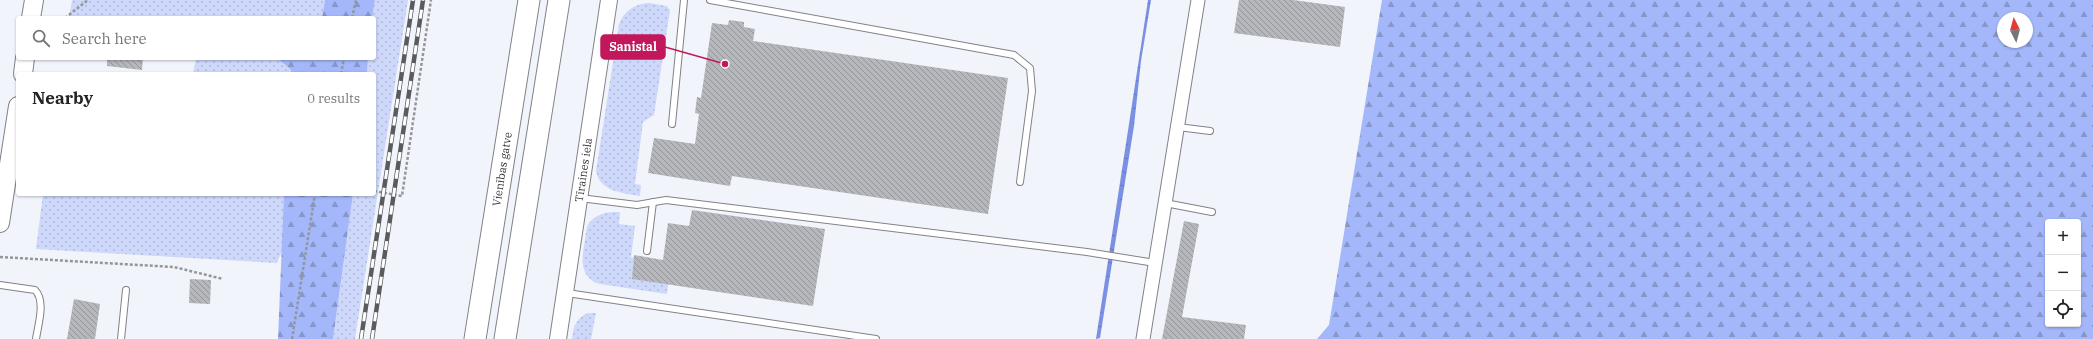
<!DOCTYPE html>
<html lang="en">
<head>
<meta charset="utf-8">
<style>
  body { margin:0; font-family:"IBM Plex Serif",serif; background:#f2f2f2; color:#222 }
  .controls { position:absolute; right:12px; bottom:12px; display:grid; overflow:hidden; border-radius:4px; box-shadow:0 1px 3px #0004 }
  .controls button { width:36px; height:36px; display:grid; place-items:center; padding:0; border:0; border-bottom:1px solid #e0e0e0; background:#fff; color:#222; font:20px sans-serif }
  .compass { position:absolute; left:1997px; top:12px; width:36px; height:36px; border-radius:50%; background:#fff; box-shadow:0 1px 3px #0004; rotate:354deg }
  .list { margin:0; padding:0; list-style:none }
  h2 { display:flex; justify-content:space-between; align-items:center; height:52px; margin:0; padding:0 16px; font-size:17px }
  h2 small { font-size:13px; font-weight:400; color:#767676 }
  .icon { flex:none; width:22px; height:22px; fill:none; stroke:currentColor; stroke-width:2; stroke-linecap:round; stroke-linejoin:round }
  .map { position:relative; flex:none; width:2093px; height:339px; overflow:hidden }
  .search { position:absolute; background:#fff; box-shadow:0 1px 3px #0004; left:16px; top:16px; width:360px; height:44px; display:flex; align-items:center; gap:10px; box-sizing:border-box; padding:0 14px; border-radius:4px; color:#767676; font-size:15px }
  .panel { position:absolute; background:#fff; box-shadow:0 1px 3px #0004; left:16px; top:72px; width:360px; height:124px; border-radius:4px }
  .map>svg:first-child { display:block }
  .grass { fill:url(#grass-dots) }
  .forest { fill:url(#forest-firs); fill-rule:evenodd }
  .water { fill:url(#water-ripples) }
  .building { fill:url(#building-back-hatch) }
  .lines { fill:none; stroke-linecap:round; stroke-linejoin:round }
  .service-casing { stroke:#808287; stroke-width:8 }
  .minor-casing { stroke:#808287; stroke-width:15 }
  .tertiary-casing { stroke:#808287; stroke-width:18 }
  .secondary-casing { stroke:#808287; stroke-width:20 }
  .trunk-casing { stroke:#808287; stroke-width:23 }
  .path { stroke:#95969b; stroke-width:2.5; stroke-dasharray:3 2; stroke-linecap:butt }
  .service { stroke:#fff; stroke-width:6 }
  .minor { stroke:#fff; stroke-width:13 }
  .tertiary { stroke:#fff; stroke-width:16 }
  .secondary { stroke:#fff; stroke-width:18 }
  .trunk { stroke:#fff; stroke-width:21 }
  .rail-casing { stroke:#5a5b5f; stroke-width:4.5 }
  .rail { stroke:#fff; stroke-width:3; stroke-dasharray:9; stroke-linecap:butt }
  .labels { text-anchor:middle; stroke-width:3; stroke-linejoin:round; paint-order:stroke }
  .street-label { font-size:11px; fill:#343437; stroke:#fff }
  .leader { fill:none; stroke:#c2185b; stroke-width:1.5 }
  .callout-dot { fill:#c2185b; stroke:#fff; stroke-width:1.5 }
  .callout { fill:#c2185b; stroke:#c2185b; stroke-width:1.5 }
  .callout-label { font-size:12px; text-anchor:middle; font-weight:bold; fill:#fff }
</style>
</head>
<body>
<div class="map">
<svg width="2093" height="339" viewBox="0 0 2093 339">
  <defs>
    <pattern id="grass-dots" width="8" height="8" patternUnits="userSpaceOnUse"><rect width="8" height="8" fill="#cdd8fa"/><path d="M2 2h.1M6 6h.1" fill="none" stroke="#b1bad7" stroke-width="1.8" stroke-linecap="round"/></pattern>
    <pattern id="forest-firs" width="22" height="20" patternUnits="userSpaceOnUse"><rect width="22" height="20" fill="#a3b7fa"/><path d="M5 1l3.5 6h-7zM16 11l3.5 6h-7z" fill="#8696cb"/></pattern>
    <pattern id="water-ripples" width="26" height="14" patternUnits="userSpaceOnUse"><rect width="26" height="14" fill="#7b90e2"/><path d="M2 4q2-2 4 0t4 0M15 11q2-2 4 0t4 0" fill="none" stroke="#6676b8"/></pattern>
    <pattern id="building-back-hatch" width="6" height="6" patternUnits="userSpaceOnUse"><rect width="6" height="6" fill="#b5b7bd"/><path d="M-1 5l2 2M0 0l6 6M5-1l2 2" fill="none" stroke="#94969a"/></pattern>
  </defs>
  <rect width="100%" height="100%" fill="#f2f4fb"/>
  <!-- grass -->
  <g class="grass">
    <path d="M 72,0 L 325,0 L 322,18 L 69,18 Z"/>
    <path d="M 375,0 L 408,0 L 355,339 L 333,339 L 353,194 L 374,194 L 374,74 L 367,74 L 368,58 L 374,58 L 374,18 L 372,18 Z"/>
    <path d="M 649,3 L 667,6 L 670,10 L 654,115 L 643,122 L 635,184 L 641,185 L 640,196 C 623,193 600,192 596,171 L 619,24 C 625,10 634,4 649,3 Z"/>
    <path d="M 196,58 L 277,58 L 291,70 L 291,74 L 193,74 Z"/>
    <path d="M 43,194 L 285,194 L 282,251 L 277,263 L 36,249 Z"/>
    <path d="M 612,212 L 620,212 L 619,224 L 635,226 L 631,257 L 634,258 L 633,268 L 668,284 L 667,294 L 600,284 C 578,277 582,257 585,240 C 586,234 586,226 590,222 C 596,215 604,213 612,212 Z"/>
    <path d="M 588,313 L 596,313 L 591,339 L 572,339 C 573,327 576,318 588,313 Z"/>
  </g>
  <!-- forest -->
  <g class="forest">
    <path d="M 325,0 L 375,0 L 372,18 L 322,18 Z"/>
    <path d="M 1382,0 L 2093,0 L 2093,339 L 1317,339 L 1329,325 ZM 2003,18 L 2027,18 L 2027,42 L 2003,42 ZM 2048,222 L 2078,222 L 2078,324 L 2048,324 Z"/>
    <path d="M 277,58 L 368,58 L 367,74 L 291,74 L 291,70 Z"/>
    <path d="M 284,194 L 353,194 L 333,339 L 278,339 Z"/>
  </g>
  <!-- water -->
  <path class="water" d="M 1148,0 L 1151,0 L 1141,61 L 1134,126 L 1100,338 L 1096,339 Z"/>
  <!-- building -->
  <g class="building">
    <path d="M 1239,0 L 1293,0 L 1345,7 L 1340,47 L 1234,33 Z"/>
    <path d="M 729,20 L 744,22 L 744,27 L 755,29 L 753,41 L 1008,78 L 988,214 L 732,176 L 730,186 L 648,173 L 654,138 L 695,144 L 699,114 L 695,113 L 697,97 L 701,98 L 712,23 L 728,25 Z"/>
    <path d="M 107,58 L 143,58 L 142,70 L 107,66 Z"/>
    <path d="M 692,210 L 825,229 L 813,306 L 632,279 L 634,255 L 663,260 L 668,223 L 689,226 Z"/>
    <path d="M 1184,221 L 1199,224 L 1182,317 L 1246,325 L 1244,339 L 1162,339 Z"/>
    <path d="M 190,279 L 211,280 L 210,304 L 189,303 Z"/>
    <path d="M 74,299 L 100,304 L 95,339 L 67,339 Z"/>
  </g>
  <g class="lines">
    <defs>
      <g id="service">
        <path d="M 710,0 L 1014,55 L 1030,68 L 1032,91 L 1020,182"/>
        <path d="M 672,124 L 684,0"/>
        <path d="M 1178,127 L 1210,131"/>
        <path d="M 580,198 L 637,205 L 666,200 L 1087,252 L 1155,263"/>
        <path d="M 1165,203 L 1212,212"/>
        <path d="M 647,251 L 653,202"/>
        <path d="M 0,285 L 35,290 C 46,301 38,325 36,339"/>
        <path d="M 567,293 L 876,339"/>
        <path d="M 121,339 L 126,290"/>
      </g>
      <path id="minor" d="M 1143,339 L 1198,0"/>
      <g id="tertiary">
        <path id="s1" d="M 558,339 L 609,0"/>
      </g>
      <g id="secondary">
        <path d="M 31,18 L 34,0"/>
        <path d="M 23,74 L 25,58"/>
        <path d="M 0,223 L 18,106"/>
      </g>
      <g id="trunk">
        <path id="s2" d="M 475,339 L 529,0"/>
        <path d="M 505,339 L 559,0"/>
      </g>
    </defs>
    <!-- service casing -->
    <use href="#service" class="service-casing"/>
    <!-- minor casing -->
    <use href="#minor" class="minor-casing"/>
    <!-- tertiary casing -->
    <use href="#tertiary" class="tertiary-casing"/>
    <!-- secondary casing -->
    <use href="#secondary" class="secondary-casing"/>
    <!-- trunk casing -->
    <use href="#trunk" class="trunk-casing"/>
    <!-- path -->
    <g class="path">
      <path d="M 65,18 L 88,0"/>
      <path d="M 352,18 L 356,0"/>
      <path d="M 341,74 L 344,58"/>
      <path d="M 374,191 L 402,196 L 431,0"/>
      <path d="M 0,257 L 174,267 L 223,279"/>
      <path d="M 292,339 L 315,194"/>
    </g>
    <!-- service -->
    <use href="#service" class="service"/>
    <!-- minor -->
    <use href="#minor" class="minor"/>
    <!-- tertiary -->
    <use href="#tertiary" class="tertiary"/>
    <!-- secondary -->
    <use href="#secondary" class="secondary"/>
    <!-- trunk -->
    <use href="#trunk" class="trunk"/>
    <defs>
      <g id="rail">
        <path d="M 361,339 L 413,0"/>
        <path d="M 372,339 L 423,0"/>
      </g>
    </defs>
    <!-- rail casing -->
    <use href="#rail" class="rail-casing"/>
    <!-- rail -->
    <use href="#rail" class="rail"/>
  </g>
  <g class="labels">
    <!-- street labels -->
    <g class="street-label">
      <text dy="4" stroke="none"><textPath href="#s2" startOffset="172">Vienības gatve</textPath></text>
      <text dy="4" stroke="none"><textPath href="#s1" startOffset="171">Tīraines iela</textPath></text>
    </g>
  </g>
  <!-- callouts -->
  <path class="leader" d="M725 64L665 47"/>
  <circle class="callout-dot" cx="725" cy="64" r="4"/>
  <rect class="callout" x="601" y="35" width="64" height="24" rx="4"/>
  <g class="callout-label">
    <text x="633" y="51">Sanistal</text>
  </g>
</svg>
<div class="controls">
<button>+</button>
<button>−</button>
<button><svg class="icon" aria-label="locate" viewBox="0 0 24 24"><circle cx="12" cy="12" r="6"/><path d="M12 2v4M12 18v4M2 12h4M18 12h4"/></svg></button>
</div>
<svg class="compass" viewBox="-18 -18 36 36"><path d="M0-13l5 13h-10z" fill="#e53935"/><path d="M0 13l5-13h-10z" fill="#767676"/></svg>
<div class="search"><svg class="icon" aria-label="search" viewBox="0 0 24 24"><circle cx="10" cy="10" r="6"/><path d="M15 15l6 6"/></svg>Search here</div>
<section class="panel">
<h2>Nearby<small>0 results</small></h2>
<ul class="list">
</ul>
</section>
</div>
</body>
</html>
